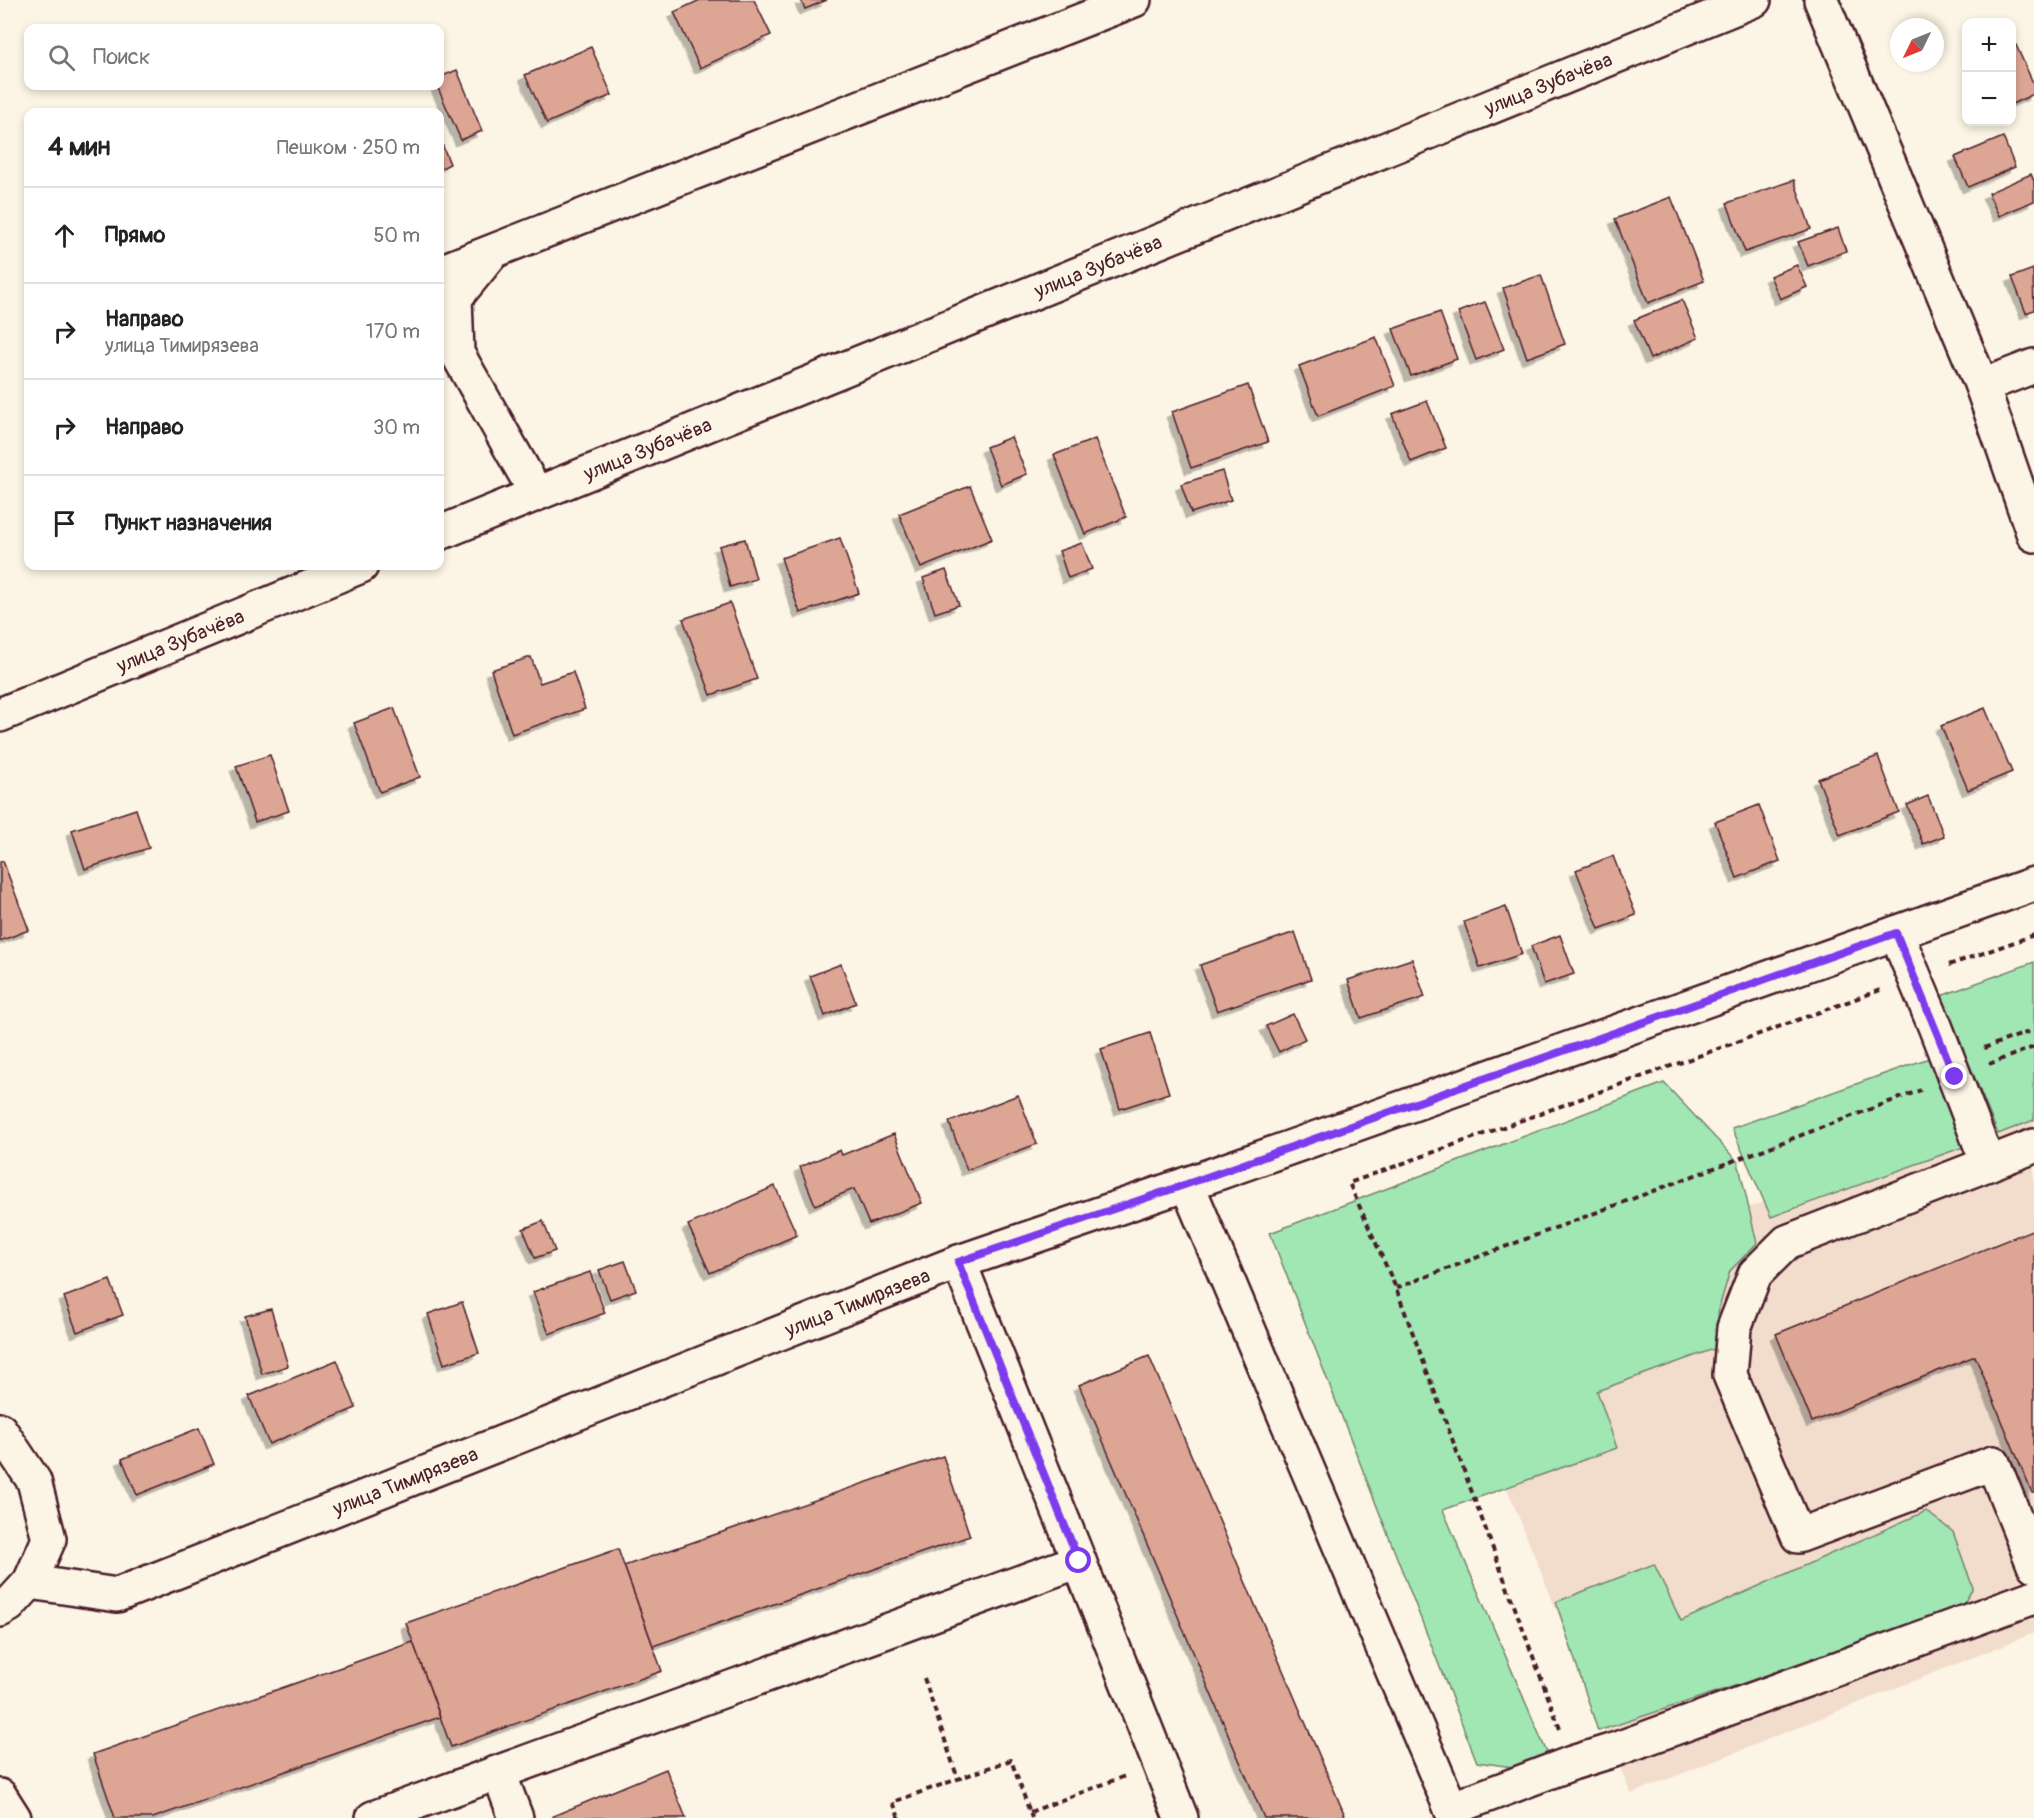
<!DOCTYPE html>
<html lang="ru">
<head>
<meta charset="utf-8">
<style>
  body { margin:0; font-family:Pangolin,sans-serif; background:#f2f2f2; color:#222 }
  .controls { position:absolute; right:18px; top:18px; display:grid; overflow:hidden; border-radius:12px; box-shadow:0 3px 9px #0003 }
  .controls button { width:54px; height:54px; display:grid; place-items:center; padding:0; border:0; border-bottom:2px solid #e0e0e0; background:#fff; color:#222; font:30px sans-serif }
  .compass { position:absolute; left:1890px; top:18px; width:54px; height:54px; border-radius:50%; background:#fff; box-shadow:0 3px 9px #0003; rotate:227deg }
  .stop { position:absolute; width:18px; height:18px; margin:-14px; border:4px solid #7c3aed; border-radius:50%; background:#fff }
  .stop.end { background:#7c3aed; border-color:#fff; box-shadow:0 2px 6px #0008 }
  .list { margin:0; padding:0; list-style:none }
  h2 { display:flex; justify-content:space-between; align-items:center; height:78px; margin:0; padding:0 24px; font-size:26px }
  h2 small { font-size:20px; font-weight:400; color:#767676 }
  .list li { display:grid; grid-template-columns:39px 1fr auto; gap:18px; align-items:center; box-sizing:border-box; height:96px; padding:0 24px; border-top:2px solid #e0e0e0 }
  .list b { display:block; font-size:22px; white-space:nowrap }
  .list p { margin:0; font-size:20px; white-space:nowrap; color:#767676 }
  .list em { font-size:20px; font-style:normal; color:#767676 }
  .icon { flex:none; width:33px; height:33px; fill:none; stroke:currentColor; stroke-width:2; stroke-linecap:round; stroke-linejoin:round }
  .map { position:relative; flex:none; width:2034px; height:1818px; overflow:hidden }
  .search { position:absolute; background:#fff; box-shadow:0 3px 9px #0003; left:24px; top:24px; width:420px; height:66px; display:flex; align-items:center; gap:15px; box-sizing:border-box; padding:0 21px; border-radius:12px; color:#767676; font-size:22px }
  .panel { position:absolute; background:#fff; box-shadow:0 3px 9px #0003; left:24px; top:108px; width:420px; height:462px; border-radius:12px }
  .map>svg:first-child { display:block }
  .built { fill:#f2ddcd }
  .green { fill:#a1e7b3; stroke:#76836f; stroke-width:1.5 }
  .building { fill:#dca594; stroke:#4a1f2b; stroke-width:1.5; filter:url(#shadow) }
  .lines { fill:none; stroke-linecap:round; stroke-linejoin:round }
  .minor-casing { stroke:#4a1f2b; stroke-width:38 }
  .path { stroke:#4a1f2b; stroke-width:4; stroke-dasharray:6 4.5; stroke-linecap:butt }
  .minor { stroke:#fcf5e5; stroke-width:33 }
  .route { stroke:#7c3aed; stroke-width:8 }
  .labels { text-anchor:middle; stroke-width:4.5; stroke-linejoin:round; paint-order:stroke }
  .street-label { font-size:20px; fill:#4a1f2b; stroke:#fcf5e5 }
</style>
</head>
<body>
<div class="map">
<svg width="2034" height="1818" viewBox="0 0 2034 1818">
  <defs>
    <filter id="shadow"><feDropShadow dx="-5.5" dy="5.5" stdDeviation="0" flood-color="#0004"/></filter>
  </defs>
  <rect width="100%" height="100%" fill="#fcf5e5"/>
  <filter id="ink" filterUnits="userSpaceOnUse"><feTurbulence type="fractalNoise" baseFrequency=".0167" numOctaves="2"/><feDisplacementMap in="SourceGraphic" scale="12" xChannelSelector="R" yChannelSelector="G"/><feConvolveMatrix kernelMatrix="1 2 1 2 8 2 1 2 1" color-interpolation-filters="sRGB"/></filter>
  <g filter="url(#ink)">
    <!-- built -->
    <path class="built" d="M 2034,1096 L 2034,1633 L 1631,1794 L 1442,1328 Z"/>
    <!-- green -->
    <g class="green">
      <path d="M 2034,962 L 2034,1120 L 1998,1134 L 1941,996 Z"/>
      <path d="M 1935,1056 L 1966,1146 L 1771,1217 L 1732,1128 Z"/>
      <path d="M 1664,1083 L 1738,1162 L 1757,1243 L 1730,1271 L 1719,1308 L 1714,1349 L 1597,1391 L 1617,1448 L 1443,1510 L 1548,1755 L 1527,1769 L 1477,1762 L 1270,1233 Z"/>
      <path d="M 1926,1511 L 1953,1532 L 1973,1588 L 1959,1612 L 1598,1731 L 1556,1602 L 1654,1564 L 1681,1621 Z"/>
    </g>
    <!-- building -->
    <g class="building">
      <path d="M 700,0 L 754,0 L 771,35 L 700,68 L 674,12 Z"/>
      <path d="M 801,0 L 827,0 L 805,9 Z"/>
      <path d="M 2016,45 L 2034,85 L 2034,94 L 2012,104 L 2012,47 Z"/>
      <path d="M 591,47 L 612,95 L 547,123 L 525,75 Z"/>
      <path d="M 457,70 L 482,131 L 461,140 L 437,86 L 440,86 L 440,77 Z"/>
      <path d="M 2003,137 L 2015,167 L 1968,187 L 1955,157 Z"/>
      <path d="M 440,139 L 450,164 L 440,169 Z"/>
      <path d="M 2031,174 L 2034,181 L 2034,201 L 1999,216 L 1988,193 Z"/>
      <path d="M 1794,180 L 1811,229 L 1745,252 L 1727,203 Z"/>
      <path d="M 1671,197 L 1704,281 L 1648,303 L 1615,219 Z"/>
      <path d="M 1838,228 L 1846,251 L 1808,266 L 1798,242 Z"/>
      <path d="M 1797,265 L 1807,287 L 1780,299 L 1770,276 Z"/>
      <path d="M 2033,269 L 2034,310 L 2026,313 L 2012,277 Z"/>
      <path d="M 1541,275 L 1565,344 L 1527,358 L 1503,288 Z"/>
      <path d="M 1682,300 L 1698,338 L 1650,359 L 1634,320 Z"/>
      <path d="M 1485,302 L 1504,349 L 1476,360 L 1458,312 Z"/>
      <path d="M 1440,312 L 1457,359 L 1411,376 L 1393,329 Z"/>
      <path d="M 1376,337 L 1395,386 L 1318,416 L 1299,366 Z"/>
      <path d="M 1248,385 L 1268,442 L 1191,468 L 1172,412 Z"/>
      <path d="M 1427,401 L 1446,448 L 1411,462 L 1392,414 Z"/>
      <path d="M 1011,437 L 1027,474 L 1001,485 L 986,447 Z"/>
      <path d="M 1095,439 L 1126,517 L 1085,534 L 1054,455 Z"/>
      <path d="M 1222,471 L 1231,500 L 1191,513 L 1181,484 Z"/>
      <path d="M 970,486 L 992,539 L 921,568 L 899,514 Z"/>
      <path d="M 840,538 L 859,593 L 800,613 L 781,558 Z"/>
      <path d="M 745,539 L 756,579 L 730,587 L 719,546 Z"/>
      <path d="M 1082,543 L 1092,569 L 1068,578 L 1059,551 Z"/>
      <path d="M 946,570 L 959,605 L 935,613 L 923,578 Z"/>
      <path d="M 730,603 L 757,679 L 711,695 L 683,619 Z"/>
      <path d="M 531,657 L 540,683 L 573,672 L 585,709 L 512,734 L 491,670 Z"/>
      <path d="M 394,708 L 420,777 L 380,792 L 354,723 Z"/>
      <path d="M 1985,708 L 2012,772 L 1968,790 L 1941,726 Z"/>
      <path d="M 270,755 L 289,811 L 255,822 L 236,766 Z"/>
      <path d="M 1878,756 L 1899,812 L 1840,835 L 1818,779 Z"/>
      <path d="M 1928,796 L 1944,836 L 1923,844 L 1907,805 Z"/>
      <path d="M 1759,805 L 1780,861 L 1737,878 L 1715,822 Z"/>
      <path d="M 136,809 L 149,848 L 85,869 L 72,830 Z"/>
      <path d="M 1613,856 L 1636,915 L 1599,929 L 1576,870 Z"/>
      <path d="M 3,861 L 29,930 L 0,941 L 0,862 Z"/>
      <path d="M 1506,907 L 1522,954 L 1480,968 L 1464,922 Z"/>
      <path d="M 1295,932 L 1311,979 L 1217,1011 L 1200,965 Z"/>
      <path d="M 1560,935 L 1574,974 L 1544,984 L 1531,946 Z"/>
      <path d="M 1412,959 L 1425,997 L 1361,1018 L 1348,980 Z"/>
      <path d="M 841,964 L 856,1003 L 825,1016 L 810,976 Z"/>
      <path d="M 1293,1014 L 1305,1039 L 1279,1052 L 1266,1026 Z"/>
      <path d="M 1150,1033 L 1169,1093 L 1120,1109 L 1101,1049 Z"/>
      <path d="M 1018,1095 L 1037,1144 L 967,1170 L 949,1122 Z"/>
      <path d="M 894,1134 L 922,1203 L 869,1224 L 854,1189 L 815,1205 L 800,1167 L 840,1150 L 842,1155 Z"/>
      <path d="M 775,1186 L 797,1235 L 710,1273 L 688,1225 Z"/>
      <path d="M 543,1221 L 555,1251 L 535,1258 L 523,1229 Z"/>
      <path d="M 2034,1229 L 2034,1493 L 2032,1493 L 1975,1356 L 1812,1422 L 1776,1334 Z"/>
      <path d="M 625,1261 L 636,1290 L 610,1299 L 599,1270 Z"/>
      <path d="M 590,1272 L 605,1313 L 549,1334 L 533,1292 Z"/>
      <path d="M 110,1280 L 123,1315 L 77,1332 L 64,1297 Z"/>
      <path d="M 462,1302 L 479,1353 L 444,1364 L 428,1314 Z"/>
      <path d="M 271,1309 L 288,1366 L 262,1374 L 245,1316 Z"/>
      <path d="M 1149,1356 L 1346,1818 L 1264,1818 L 1079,1385 Z"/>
      <path d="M 337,1360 L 356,1408 L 269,1444 L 249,1396 Z"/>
      <path d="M 199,1428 L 214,1464 L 137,1495 L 122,1459 Z"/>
      <path d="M 943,1456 L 970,1536 L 653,1646 L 624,1566 Z"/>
      <path d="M 618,1549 L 662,1671 L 451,1747 L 406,1623 Z"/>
      <path d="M 413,1642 L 440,1717 L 153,1818 L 115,1818 L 93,1754 Z"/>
      <path d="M 666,1769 L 686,1818 L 553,1818 L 553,1816 Z"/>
    </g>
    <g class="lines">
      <defs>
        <g id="minor">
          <path d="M 1821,0 L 1982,386 L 2034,535"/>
          <path d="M 491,254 L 455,298 L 457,353 L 536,493"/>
          <path d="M 440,272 L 1134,0"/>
          <path d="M 1982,386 L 2034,366"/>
          <path id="s1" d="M 440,533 L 1754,0"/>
          <path id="s2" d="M 0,715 L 361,566"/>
          <path d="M 1896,933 L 1935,1026 L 1988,1164"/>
          <path d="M 2034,1146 L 1787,1242 L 1755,1274 L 1734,1328 L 1730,1375 L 1798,1536 L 1993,1463 L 2034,1565"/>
          <path d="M 1187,1184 L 1455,1818"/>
          <path d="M 0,1430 L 34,1481 L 49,1539 L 30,1582 L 9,1605 L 0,1610"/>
          <path d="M 1079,1561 L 1181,1818"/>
          <path id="s3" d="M 30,1582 L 117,1595 L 959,1262 L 1187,1184 L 2034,884"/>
          <path d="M 499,1773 L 516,1818"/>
          <path d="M 0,1796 L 14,1818"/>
          <path d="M 1451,1809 L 1572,1763 L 1614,1750 L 2034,1597"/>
          <path d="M 373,1818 L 1079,1561 L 959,1262"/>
        </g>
      </defs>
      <!-- minor casing -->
      <use href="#minor" class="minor-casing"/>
      <!-- path -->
      <g class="path">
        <path d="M 1949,965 L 2034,935"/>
        <path d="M 1984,1048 L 2034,1030"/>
        <path d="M 1989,1064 L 2034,1047"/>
        <path d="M 1396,1288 L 1921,1090"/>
        <path d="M 924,1678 L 958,1779"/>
        <path d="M 1560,1729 L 1396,1288 L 1349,1183 L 1880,990"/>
        <path d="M 1030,1812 L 1125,1776"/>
        <path d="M 899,1818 L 893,1802 L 1011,1760 L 1032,1818"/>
      </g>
      <!-- minor -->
      <use href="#minor" class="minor"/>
    </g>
  </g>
  <g class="lines" filter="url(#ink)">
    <!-- route -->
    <path class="route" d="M 1079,1561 L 958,1262 L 1187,1184 L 1896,933 L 1955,1077"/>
  </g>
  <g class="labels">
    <!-- street labels -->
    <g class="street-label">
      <text dy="7" stroke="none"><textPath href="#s1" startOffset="1196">улица Зубачёва</textPath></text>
      <text dy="7" stroke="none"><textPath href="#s1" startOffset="710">улица Зубачёва</textPath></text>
      <text dy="7" stroke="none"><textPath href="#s1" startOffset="224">улица Зубачёва</textPath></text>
      <text dy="7" stroke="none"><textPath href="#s2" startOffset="195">улица Зубачёва</textPath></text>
      <text dy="7" stroke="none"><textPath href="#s3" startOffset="884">улица Тимирязева</textPath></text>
      <text dy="7" stroke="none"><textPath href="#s3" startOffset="398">улица Тимирязева</textPath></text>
    </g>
  </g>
</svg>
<div class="controls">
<button>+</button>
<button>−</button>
</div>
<svg class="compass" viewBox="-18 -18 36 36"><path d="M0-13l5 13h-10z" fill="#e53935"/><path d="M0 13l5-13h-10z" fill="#767676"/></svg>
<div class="stop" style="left:1079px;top:1561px"></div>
<div class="stop end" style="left:1955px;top:1077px"></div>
<div class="search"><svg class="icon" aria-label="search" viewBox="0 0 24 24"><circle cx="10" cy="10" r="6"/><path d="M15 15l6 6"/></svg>Поиск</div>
<section class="panel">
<h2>4 мин<small>Пешком · 250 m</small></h2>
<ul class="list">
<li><svg class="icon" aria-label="ahead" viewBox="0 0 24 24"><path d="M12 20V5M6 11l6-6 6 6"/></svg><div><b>Прямо</b></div><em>50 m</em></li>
<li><svg class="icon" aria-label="right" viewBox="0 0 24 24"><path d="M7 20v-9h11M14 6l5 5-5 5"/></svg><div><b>Направо</b><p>улица Тимирязева</p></div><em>170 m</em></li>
<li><svg class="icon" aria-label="right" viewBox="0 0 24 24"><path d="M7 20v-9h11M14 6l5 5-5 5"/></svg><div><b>Направо</b></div><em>30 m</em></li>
<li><svg class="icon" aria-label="arrive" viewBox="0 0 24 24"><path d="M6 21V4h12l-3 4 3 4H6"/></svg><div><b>Пункт назначения</b></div></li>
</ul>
</section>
</div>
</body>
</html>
